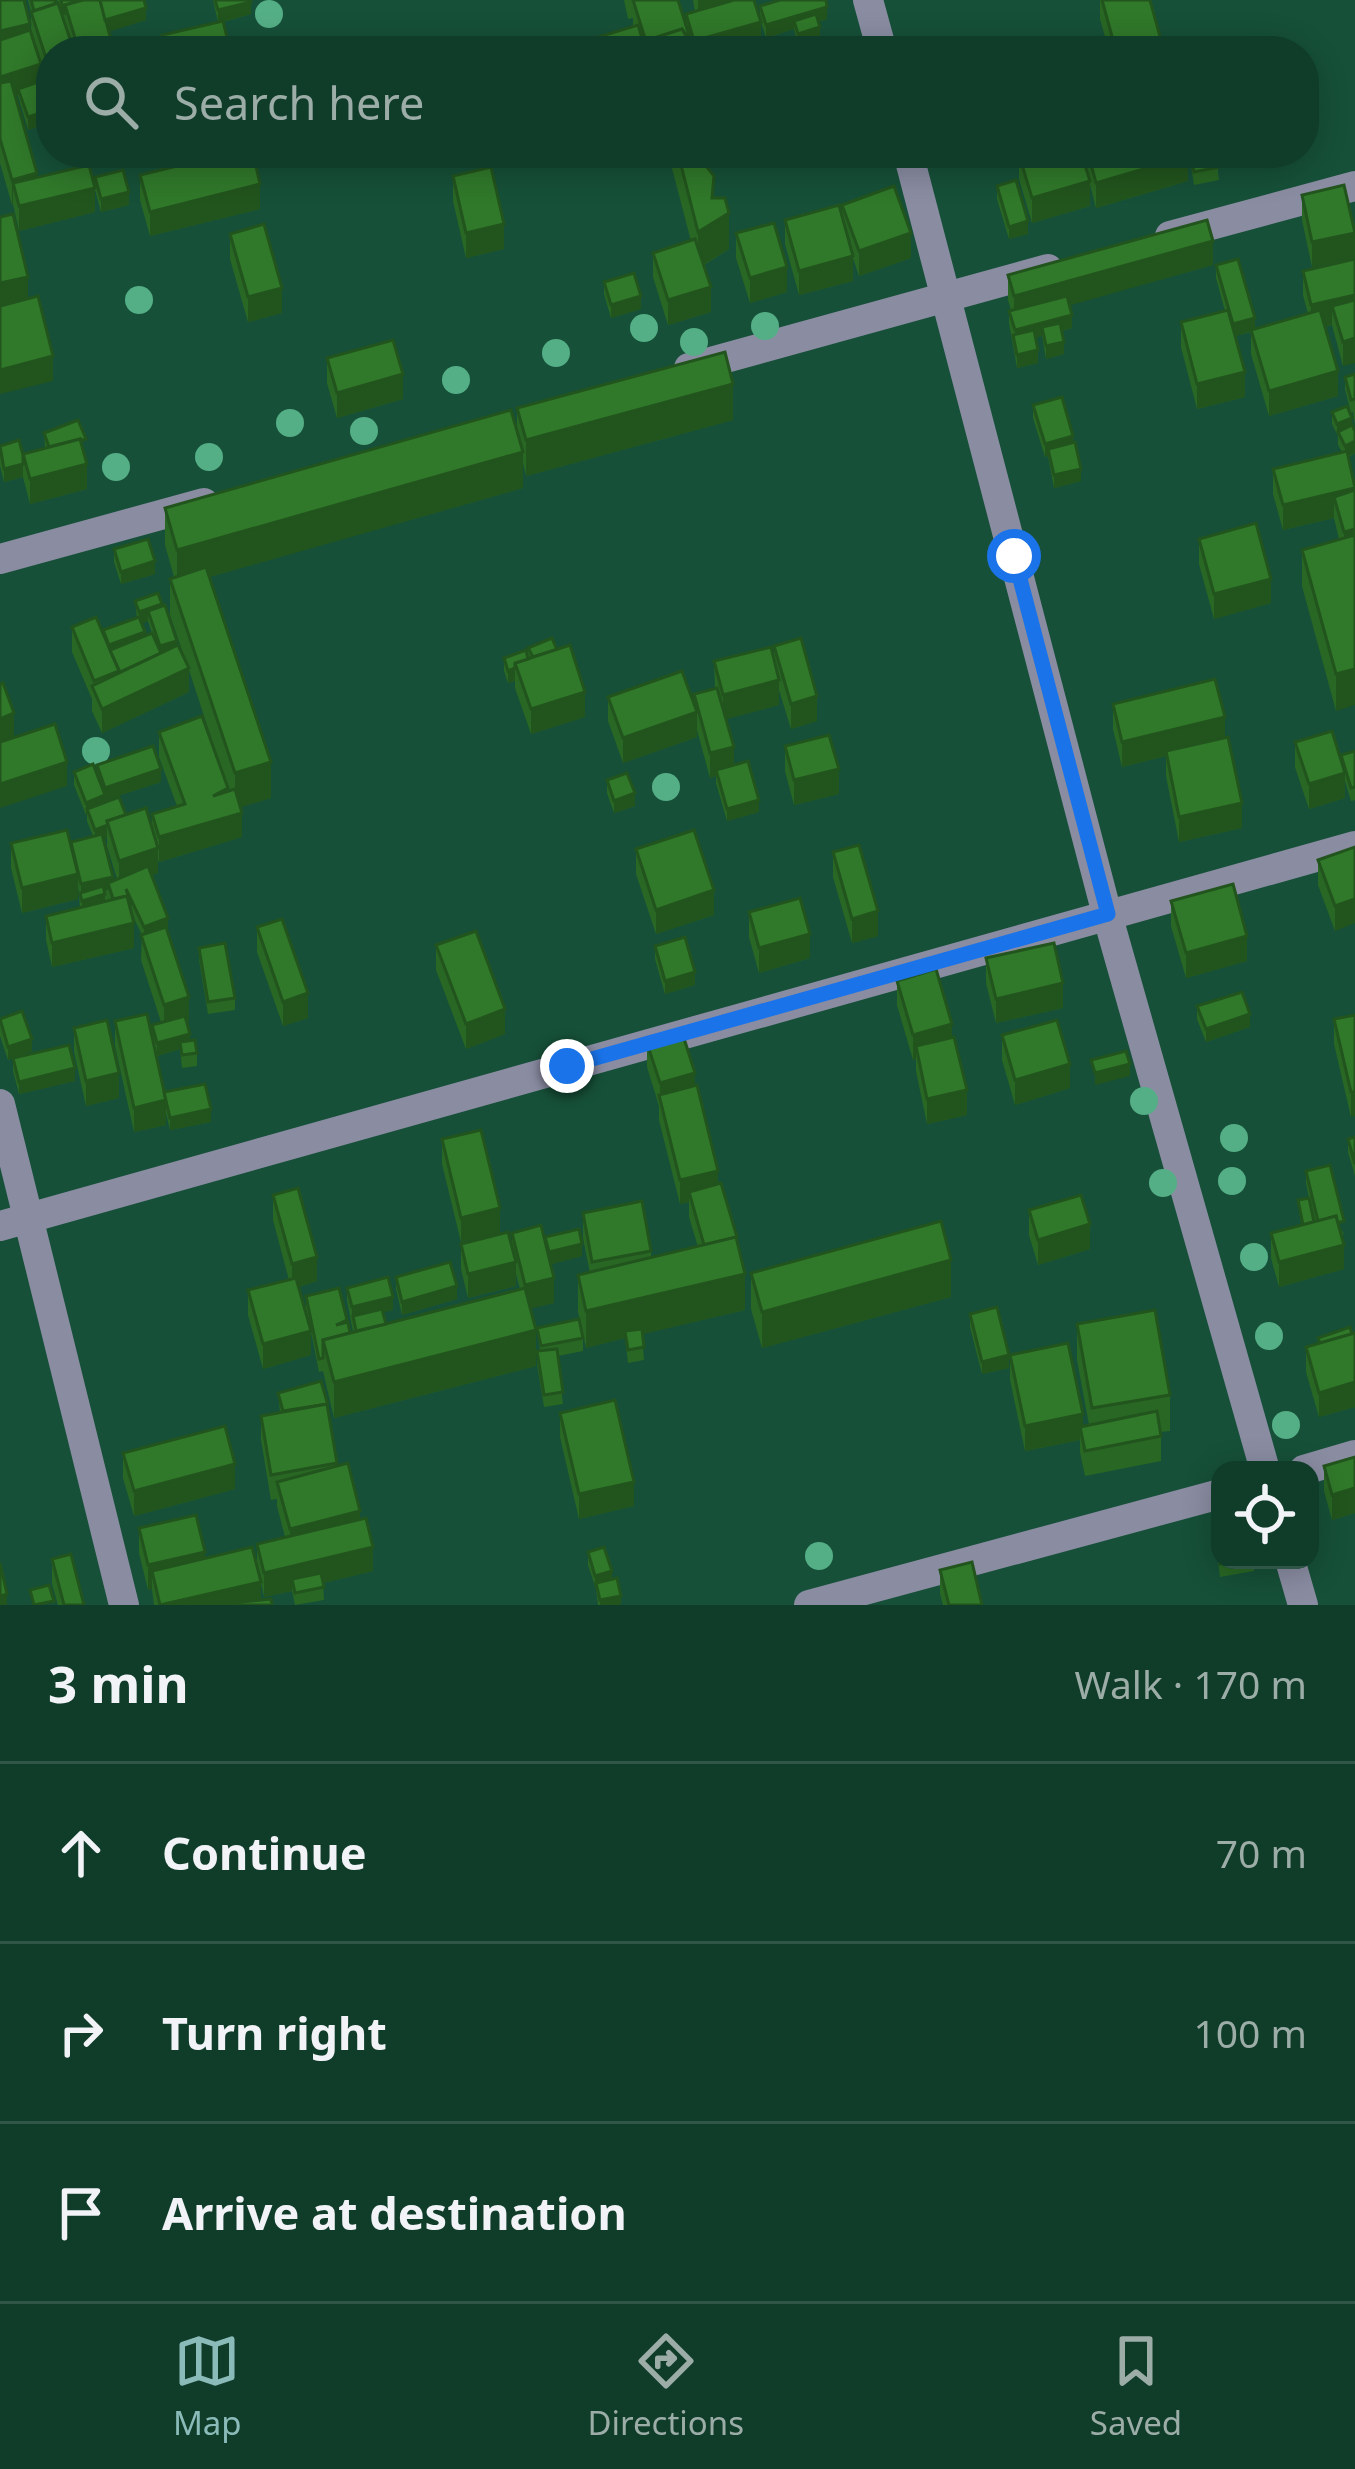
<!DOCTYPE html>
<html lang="en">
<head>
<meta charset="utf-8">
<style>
  body { margin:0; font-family:"Noto Sans",sans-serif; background:#1e4736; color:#f1f3f6 }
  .controls { position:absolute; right:36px; bottom:36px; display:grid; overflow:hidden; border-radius:24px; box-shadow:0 6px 30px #0003 }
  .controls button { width:108px; height:108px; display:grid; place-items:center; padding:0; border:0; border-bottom:3px solid #305647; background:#103c2a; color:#f1f3f6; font:60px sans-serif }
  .stop { position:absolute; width:36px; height:36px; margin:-27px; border:9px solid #1a73e8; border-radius:50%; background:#fff }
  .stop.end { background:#1a73e8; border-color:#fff; box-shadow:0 3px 12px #0008 }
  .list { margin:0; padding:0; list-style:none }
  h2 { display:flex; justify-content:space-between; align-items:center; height:156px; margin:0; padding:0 48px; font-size:51px }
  h2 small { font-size:39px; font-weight:400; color:#9cada8 }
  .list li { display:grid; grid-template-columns:78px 1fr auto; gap:36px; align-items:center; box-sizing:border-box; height:180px; padding:0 48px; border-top:3px solid #305647 }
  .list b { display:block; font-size:45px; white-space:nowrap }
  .list em { font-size:39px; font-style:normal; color:#9cada8 }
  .icon { flex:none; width:66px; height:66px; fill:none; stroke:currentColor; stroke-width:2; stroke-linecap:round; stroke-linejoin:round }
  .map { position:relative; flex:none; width:1355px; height:1605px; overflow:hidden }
  .search { position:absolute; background:#103c2a; box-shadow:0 6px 30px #0003; left:36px; right:36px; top:36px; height:132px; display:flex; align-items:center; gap:30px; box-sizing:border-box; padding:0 42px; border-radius:48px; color:#9cada8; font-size:45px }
  .sheet { height:696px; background:#103c2a }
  nav { display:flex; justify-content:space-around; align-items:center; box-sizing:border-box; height:168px; border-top:3px solid #305647; background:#103c2a; font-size:33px; color:#9cada8 }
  nav a { display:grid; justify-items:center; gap:6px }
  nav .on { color:#8bbbb9 }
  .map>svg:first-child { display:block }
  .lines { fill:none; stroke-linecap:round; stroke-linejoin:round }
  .minor { stroke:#8a8ca2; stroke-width:30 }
  .tree { fill:#55af86 }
  .wall { fill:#296724; fill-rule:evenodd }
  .shaded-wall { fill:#22541d }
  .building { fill:#30782a; stroke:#22541d; stroke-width:3 }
  .route { stroke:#1a73e8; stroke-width:15 }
</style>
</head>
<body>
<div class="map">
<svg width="1355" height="1605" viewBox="0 0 1355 1605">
  <rect width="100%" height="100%" fill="#165038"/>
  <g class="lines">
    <!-- minor -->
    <g class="minor">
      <path d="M 868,0 L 882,51"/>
      <path d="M 908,153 L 1107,914 L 1265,1470"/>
      <path d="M 1170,236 L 1355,186"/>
      <path d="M 689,368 L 1048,269"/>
      <path d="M 0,559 L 204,503"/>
      <path d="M 0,1104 L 124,1605"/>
      <path d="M 0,1226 L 1355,846"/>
      <path d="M 1304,1470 L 1355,1455"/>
      <path d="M 1290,1560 L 1303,1605"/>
      <path d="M 809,1605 L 1220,1494"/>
    </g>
  </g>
  <!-- trees -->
  <g class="tree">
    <circle cx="269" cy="14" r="14"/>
    <circle cx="139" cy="300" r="14"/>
    <circle cx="765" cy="326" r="14"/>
    <circle cx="644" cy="328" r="14"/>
    <circle cx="694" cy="342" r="14"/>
    <circle cx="556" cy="353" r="14"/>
    <circle cx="456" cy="380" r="14"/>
    <circle cx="290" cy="423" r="14"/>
    <circle cx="364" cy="431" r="14"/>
    <circle cx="209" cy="457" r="14"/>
    <circle cx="116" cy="467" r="14"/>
    <circle cx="96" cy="751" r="14"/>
    <circle cx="666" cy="787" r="14"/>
    <circle cx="1144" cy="1101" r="14"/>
    <circle cx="1234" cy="1138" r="14"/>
    <circle cx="1232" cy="1181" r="14"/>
    <circle cx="1163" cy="1183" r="14"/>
    <circle cx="1254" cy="1257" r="14"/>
    <circle cx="1269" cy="1336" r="14"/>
    <circle cx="1286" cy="1425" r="14"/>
    <circle cx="819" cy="1556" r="14"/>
  </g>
  <!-- wall -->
  <g class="wall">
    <path d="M 0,0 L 30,30 L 31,34 L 31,12 L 28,0 L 55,0 L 55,4 L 58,3 L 57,0 L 144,0 L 146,20 L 109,31 L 112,51 L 51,51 L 51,109 L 46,94 L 46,82 L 41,67 L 41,81 L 51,122 L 28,130 L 18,96 L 16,97 L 37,177 L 95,188 L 95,177 L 129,205 L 101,212 L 95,190 L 95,212 L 19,231 L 13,204 L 12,205 L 0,163 Z"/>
    <path d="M 213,0 L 250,0 L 251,14 L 223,22 L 230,51 L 162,51 L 162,35 L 218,22 Z"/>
    <path d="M 624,0 L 678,0 L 686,24 L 686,14 L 695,12 L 693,0 L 754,0 L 761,46 L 745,51 L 588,51 L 588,40 L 633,27 L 633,18 L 628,19 Z"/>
    <path d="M 1100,0 L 1150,0 L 1164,51 L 1109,51 L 1100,19 Z"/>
    <path d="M 760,6 L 827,19 L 818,22 L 820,40 L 798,46 L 794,29 L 766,38 L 760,19 Z"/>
    <path d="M 160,153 L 204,159 L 208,159 L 207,153 L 294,153 L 257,168 L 260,209 L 150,236 L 140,200 L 140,175 L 161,170 Z"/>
    <path d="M 668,153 L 705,153 L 706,166 L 729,249 L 704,265 L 711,312 L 668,325 L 653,277 L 653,253 L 691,241 Z"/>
    <path d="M 1083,153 L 1187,153 L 1188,181 L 1096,208 L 1090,185 L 1090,206 L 1032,223 L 1019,179 L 1019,155 L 1083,159 Z"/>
    <path d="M 1189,153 L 1216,153 L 1219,180 L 1194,185 Z"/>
    <path d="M 453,176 L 504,249 L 466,258 L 453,201 Z"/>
    <path d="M 997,186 L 1028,234 L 1009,239 L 997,199 Z"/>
    <path d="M 1302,195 L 1355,258 L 1312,267 L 1302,220 Z"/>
    <path d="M 842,205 L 911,258 L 859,276 L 853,258 L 853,281 L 799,295 L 785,244 L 785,220 L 842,218 Z"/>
    <path d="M 736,233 L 787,292 L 750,303 L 736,258 Z"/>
    <path d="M 230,234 L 282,313 L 248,322 L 230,259 Z"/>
    <path d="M 1355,259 L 1343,366 L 1332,325 L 1325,327 L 1338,396 L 1269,416 L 1251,354 L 1251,332 L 1235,336 L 1245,397 L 1197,409 L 1181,347 L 1181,322 L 1225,311 L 1216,278 L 1216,265 L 1255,328 L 1308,314 L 1303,295 L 1303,271 Z"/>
    <path d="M 1213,265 L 1069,305 L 1072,328 L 1062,331 L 1064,354 L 1046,359 L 1042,336 L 1036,337 L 1038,363 L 1017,368 L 1009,323 L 1009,311 L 1011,310 L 1008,300 L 1008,275 Z"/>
    <path d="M 604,282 L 641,309 L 611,318 L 604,294 Z"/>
    <path d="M 327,358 L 403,399 L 337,418 L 327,383 Z"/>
    <path d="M 1355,374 L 1355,425 L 1353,412 L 1351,413 L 1345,389 L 1345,377 Z"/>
    <path d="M 1033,405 L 1073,442 L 1081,481 L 1054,488 L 1048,456 L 1045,457 L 1033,418 Z"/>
    <path d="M 517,408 L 733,420 L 526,476 L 523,463 L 523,488 L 209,577 L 271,798 L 240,807 L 242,837 L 159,862 L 158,860 L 158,873 L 152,875 L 168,930 L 189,1022 L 187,1022 L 190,1041 L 197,1053 L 197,1066 L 182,1068 L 180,1049 L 157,1056 L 152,1037 L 152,1025 L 161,1022 L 141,960 L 142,935 L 131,912 L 134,948 L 52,967 L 46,940 L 46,916 L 80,907 L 78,885 L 78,899 L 22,913 L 11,868 L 11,843 L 71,844 L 93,836 L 87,821 L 87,815 L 86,815 L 74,785 L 74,772 L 97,775 L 97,765 L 161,782 L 105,800 L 126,815 L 152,827 L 152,814 L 177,806 L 159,757 L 159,732 L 222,771 L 189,670 L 189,692 L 102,733 L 92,711 L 92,699 L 72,652 L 72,627 L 103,634 L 137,618 L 135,601 L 162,606 L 177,645 L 186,662 L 170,615 L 170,579 L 174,577 L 165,545 L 165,508 L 517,433 ZM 148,621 L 152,633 L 145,636 L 142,623 ZM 107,838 L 107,846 L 117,879 L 113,881 L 104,839 Z"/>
    <path d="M 1332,412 L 1352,425 L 1355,453 L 1349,457 L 1336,711 L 1302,586 L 1302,550 L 1339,539 L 1334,518 L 1283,530 L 1273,494 L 1273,469 L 1342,452 L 1338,445 L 1338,436 L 1332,424 Z"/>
    <path d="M 44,433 L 86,452 L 84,453 L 87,489 L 30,504 L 23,477 L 4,482 L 0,466 L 0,446 L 23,454 L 45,448 Z"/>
    <path d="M 1199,539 L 1271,603 L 1214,619 L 1199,564 Z"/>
    <path d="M 114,549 L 155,574 L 121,584 L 114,562 Z"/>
    <path d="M 774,646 L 817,721 L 791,729 L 779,690 L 779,705 L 726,719 L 734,765 L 759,812 L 727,821 L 716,783 L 716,776 L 710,778 L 697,730 L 697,737 L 623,763 L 608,721 L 608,697 L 694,704 L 694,694 L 715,689 L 714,661 L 774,660 Z"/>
    <path d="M 528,648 L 585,717 L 531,734 L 515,688 L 515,681 L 508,683 L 504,671 L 504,658 L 528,659 Z"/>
    <path d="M 1113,704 L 1225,738 L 1242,828 L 1179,842 L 1166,776 L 1166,756 L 1122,767 L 1113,729 Z"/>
    <path d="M 1295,742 L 1341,760 L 1355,751 L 1355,800 L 1351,801 L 1345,781 L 1345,798 L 1309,809 L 1295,767 Z"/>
    <path d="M 785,746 L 839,794 L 794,805 L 785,771 Z"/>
    <path d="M 607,780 L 635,806 L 614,813 L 607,793 Z"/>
    <path d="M 1355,847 L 1335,931 L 1318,885 L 1318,860 Z"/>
    <path d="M 636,849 L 714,915 L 656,934 L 636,874 Z"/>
    <path d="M 833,852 L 878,936 L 852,943 L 833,877 Z"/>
    <path d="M 1171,901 L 1247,961 L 1186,978 L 1171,926 Z"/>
    <path d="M 749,912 L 810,958 L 759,973 L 749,937 Z"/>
    <path d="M 257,927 L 308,1018 L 283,1026 L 257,952 Z"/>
    <path d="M 436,945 L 505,1034 L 466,1049 L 436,970 Z"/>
    <path d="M 655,946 L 695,985 L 665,994 L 655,959 Z"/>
    <path d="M 199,948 L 235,998 L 235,1010 L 208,1014 L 199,960 Z"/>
    <path d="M 986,958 L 1063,1008 L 996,1023 L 986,983 Z"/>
    <path d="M 897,981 L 952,1038 L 967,1115 L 927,1124 L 916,1071 L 916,1059 L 913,1060 L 897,1005 Z"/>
    <path d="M 1197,1006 L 1250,1027 L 1206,1042 L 1197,1019 Z"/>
    <path d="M 1355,1015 L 1351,1117 L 1334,1044 L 1334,1019 Z"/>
    <path d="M 0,1019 L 32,1051 L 8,1060 L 0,1036 Z"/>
    <path d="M 115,1021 L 164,1092 L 211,1122 L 170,1130 L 166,1113 L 166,1125 L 134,1132 L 115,1046 Z"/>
    <path d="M 74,1028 L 119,1098 L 86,1106 L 74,1052 Z"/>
    <path d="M 1002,1035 L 1070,1088 L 1015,1105 L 1002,1060 Z"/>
    <path d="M 647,1043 L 695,1086 L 718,1184 L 737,1242 L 745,1310 L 642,1334 L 644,1360 L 628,1363 L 625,1338 L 586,1348 L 578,1312 L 578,1275 L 590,1273 L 583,1238 L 583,1213 L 651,1251 L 651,1258 L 698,1247 L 689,1217 L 689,1202 L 680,1204 L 659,1120 L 659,1106 L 647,1067 Z"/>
    <path d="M 13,1058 L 75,1081 L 19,1094 L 13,1071 Z"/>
    <path d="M 1355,1137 L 1355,1176 L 1348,1152 L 1348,1139 Z"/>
    <path d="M 442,1139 L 500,1233 L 461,1242 L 442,1164 Z"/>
    <path d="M 1306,1171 L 1344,1234 L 1341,1235 L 1344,1269 L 1279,1287 L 1271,1258 L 1271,1233 L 1301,1225 L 1298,1200 L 1309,1198 L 1306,1183 Z"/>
    <path d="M 273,1195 L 317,1281 L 299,1287 L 311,1328 L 306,1309 L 306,1296 L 339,1288 L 350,1333 L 353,1332 L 347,1300 L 347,1288 L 393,1310 L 383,1312 L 386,1324 L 520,1289 L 516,1274 L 516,1286 L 468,1298 L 461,1269 L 461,1244 L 512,1246 L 512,1233 L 545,1242 L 582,1256 L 551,1264 L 554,1303 L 531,1308 L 536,1366 L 334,1418 L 323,1371 L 319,1372 L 311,1332 L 311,1355 L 263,1369 L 248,1315 L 248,1290 L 289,1280 L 273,1220 Z"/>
    <path d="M 1029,1210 L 1090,1249 L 1038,1265 L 1029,1235 Z"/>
    <path d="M 751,1273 L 951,1297 L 762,1348 L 751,1309 Z"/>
    <path d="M 396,1277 L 457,1299 L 402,1315 L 396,1289 Z"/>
    <path d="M 970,1314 L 1009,1368 L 982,1374 L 970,1327 Z"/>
    <path d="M 1077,1324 L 1170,1395 L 1170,1431 L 1161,1432 L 1161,1461 L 1085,1476 L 1080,1452 L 1080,1440 L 1025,1451 L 1010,1380 L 1010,1355 L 1083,1426 L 1089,1425 L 1077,1360 Z"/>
    <path d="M 537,1328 L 583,1338 L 583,1351 L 558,1356 L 563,1404 L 544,1407 L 537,1364 L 537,1351 L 540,1351 Z"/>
    <path d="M 1355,1333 L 1355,1407 L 1319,1417 L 1306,1372 L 1306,1347 L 1318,1343 L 1318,1338 Z"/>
    <path d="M 278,1393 L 328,1410 L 337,1466 L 360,1520 L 373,1571 L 323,1583 L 324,1600 L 295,1605 L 292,1591 L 264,1597 L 261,1583 L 261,1600 L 272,1605 L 154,1605 L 152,1589 L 148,1590 L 139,1553 L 139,1528 L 205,1558 L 257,1568 L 257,1544 L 285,1537 L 277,1506 L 277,1499 L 271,1500 L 261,1440 L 261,1416 L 280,1412 Z"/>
    <path d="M 560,1413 L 634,1506 L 579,1519 L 560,1437 Z"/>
    <path d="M 123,1453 L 235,1489 L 134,1516 L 123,1478 Z"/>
    <path d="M 1355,1457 L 1355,1513 L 1332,1520 L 1324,1491 L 1324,1466 Z"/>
    <path d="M 1214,1525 L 1220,1560 L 1254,1560 L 1254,1571 L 1220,1577 Z"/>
    <path d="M 588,1552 L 612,1579 L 621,1605 L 598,1605 L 596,1589 L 588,1565 Z"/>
    <path d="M 52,1559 L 84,1605 L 58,1605 L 52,1584 Z"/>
    <path d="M 940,1570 L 982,1605 L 943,1605 L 940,1594 Z"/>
  </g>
  <!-- shaded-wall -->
  <g class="shaded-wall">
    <path d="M 698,0 L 734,0 L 698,20 Z"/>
    <path d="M 251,2 L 251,14 L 218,23 L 218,10 Z"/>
    <path d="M 827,7 L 827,19 L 796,29 L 794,21 L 794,29 L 766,38 L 766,25 Z"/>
    <path d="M 146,8 L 146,20 L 105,33 L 105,20 Z"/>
    <path d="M 761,22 L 761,46 L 745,51 L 694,51 L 694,41 Z"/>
    <path d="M 30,24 L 30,49 L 0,56 L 0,31 Z"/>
    <path d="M 820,27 L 820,40 L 798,46 L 798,34 Z"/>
    <path d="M 112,43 L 112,51 L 84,51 Z"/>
    <path d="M 41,64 L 41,88 L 18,89 L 18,96 L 0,102 L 0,77 Z"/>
    <path d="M 51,110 L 51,122 L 28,130 L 28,117 Z"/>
    <path d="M 105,153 L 144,153 L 144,155 L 105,165 Z"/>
    <path d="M 264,153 L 294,153 L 257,168 L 257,156 Z"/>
    <path d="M 1188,156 L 1188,181 L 1096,208 L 1096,183 Z"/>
    <path d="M 37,173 L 37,197 L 13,183 L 13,204 L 12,205 L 12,180 Z"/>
    <path d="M 714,176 L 714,212 L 729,213 L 729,249 L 698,268 L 698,232 L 712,198 Z"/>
    <path d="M 1090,181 L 1090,206 L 1032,223 L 1032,198 Z"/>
    <path d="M 260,184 L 260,209 L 150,236 L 150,212 Z"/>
    <path d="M 95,188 L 95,212 L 19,231 L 19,206 Z"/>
    <path d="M 129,192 L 129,205 L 101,212 L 101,199 Z"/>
    <path d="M 1028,221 L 1028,234 L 1009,239 L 1009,227 Z"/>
    <path d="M 504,224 L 504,249 L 466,258 L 466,233 Z"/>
    <path d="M 911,233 L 911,258 L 859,276 L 859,251 Z"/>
    <path d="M 1355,233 L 1355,258 L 1312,267 L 1312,242 Z"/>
    <path d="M 1213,241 L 1213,265 L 1014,321 L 1014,296 Z"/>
    <path d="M 853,256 L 853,281 L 799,295 L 799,271 Z"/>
    <path d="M 787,267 L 787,292 L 750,303 L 750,278 Z"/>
    <path d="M 28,277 L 28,301 L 0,308 L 0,283 Z"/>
    <path d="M 711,287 L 711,312 L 668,325 L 668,300 Z"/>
    <path d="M 282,288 L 282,313 L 248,322 L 248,297 Z"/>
    <path d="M 1355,295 L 1355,320 L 1332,306 L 1332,325 L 1311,330 L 1311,305 Z"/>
    <path d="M 641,296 L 641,309 L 611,318 L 611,305 Z"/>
    <path d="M 1072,315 L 1072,328 L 1044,335 L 1042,327 L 1042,336 L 1015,343 L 1015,330 Z"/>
    <path d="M 1255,318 L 1255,330 L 1233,337 L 1233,324 Z"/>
    <path d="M 1355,338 L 1355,363 L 1343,366 L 1343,342 Z"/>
    <path d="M 1064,342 L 1064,354 L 1046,359 L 1046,346 Z"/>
    <path d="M 1038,350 L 1038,363 L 1017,368 L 1017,355 Z"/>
    <path d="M 53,356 L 53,381 L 0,394 L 0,370 Z"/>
    <path d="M 1338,371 L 1338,396 L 1269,416 L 1269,391 Z"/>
    <path d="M 1245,372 L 1245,397 L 1197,409 L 1197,384 Z"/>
    <path d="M 403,374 L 403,399 L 337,418 L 337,393 Z"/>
    <path d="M 733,384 L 733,420 L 526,476 L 526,440 Z"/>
    <path d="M 1352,418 L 1352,431 L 1338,432 L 1337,436 L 1337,424 Z"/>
    <path d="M 1073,436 L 1073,449 L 1048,449 L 1048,456 L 1045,457 L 1045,444 Z"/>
    <path d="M 1355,441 L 1355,453 L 1345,458 L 1345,446 Z"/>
    <path d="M 523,452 L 523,488 L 178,586 L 177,582 L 177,550 Z"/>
    <path d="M 23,464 L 23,477 L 4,482 L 4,469 Z"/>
    <path d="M 87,464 L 87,489 L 30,504 L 30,479 Z"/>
    <path d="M 1081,469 L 1081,481 L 1054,488 L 1054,475 Z"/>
    <path d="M 1355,488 L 1355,512 L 1334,497 L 1334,518 L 1283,530 L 1283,505 Z"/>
    <path d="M 1355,529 L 1355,553 L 1344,557 L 1344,532 Z"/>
    <path d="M 155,561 L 155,574 L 121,584 L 121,572 Z"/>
    <path d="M 1271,579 L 1271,603 L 1214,619 L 1214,594 Z"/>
    <path d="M 162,604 L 162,616 L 148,611 L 148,621 L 139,625 L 139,612 Z"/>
    <path d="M 145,632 L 145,644 L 113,656 L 109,645 Z"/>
    <path d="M 177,641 L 177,653 L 160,659 L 160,646 Z"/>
    <path d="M 189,668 L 189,692 L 102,733 L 102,709 Z"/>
    <path d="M 515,668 L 515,681 L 508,683 L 508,671 Z"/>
    <path d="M 1355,669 L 1355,705 L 1336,711 L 1336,674 Z"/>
    <path d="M 779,680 L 779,705 L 723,720 L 723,695 Z"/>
    <path d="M 585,692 L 585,717 L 531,734 L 531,709 Z"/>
    <path d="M 817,696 L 817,721 L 791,729 L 791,704 Z"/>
    <path d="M 697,712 L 697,737 L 623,763 L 623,738 Z"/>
    <path d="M 14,713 L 14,738 L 0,743 L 0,719 Z"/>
    <path d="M 1225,717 L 1225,742 L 1166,751 L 1166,756 L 1122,767 L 1122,742 Z"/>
    <path d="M 734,747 L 734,771 L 716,770 L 716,776 L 710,778 L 710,753 Z"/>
    <path d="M 67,762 L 67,786 L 0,808 L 0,784 Z"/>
    <path d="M 271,762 L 271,798 L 235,809 L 235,773 Z"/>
    <path d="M 161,769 L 161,782 L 105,800 L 105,808 L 87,809 L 87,815 L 86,815 L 86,803 L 105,795 L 105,788 Z"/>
    <path d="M 839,769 L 839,794 L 794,805 L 794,780 Z"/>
    <path d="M 1345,773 L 1345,798 L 1309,809 L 1309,784 Z"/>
    <path d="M 635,793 L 635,806 L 614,813 L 614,801 Z"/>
    <path d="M 759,800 L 759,812 L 727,821 L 727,809 Z"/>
    <path d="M 1242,803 L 1242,828 L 1179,842 L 1179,817 Z"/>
    <path d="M 242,813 L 242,837 L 159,862 L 159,837 Z"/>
    <path d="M 107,826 L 107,838 L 95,842 L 95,830 Z"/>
    <path d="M 158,848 L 158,873 L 119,886 L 119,861 Z"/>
    <path d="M 78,874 L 78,899 L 22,913 L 22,888 Z"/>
    <path d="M 113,877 L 113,889 L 108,883 L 108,890 L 81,897 L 81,884 Z"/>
    <path d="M 714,890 L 714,915 L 656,934 L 656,910 Z"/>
    <path d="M 105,894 L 105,907 L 82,914 L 82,901 Z"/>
    <path d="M 1355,899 L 1355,923 L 1335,931 L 1335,906 Z"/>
    <path d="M 878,911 L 878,936 L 852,943 L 852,919 Z"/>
    <path d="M 168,918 L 168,930 L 144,939 L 144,927 Z"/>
    <path d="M 134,923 L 134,948 L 52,967 L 52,943 Z"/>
    <path d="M 810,934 L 810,958 L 759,973 L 759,948 Z"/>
    <path d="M 1247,936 L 1247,961 L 1186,978 L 1186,953 Z"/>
    <path d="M 695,972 L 695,985 L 665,994 L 665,981 Z"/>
    <path d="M 1063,983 L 1063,1008 L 996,1023 L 996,999 Z"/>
    <path d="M 308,993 L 308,1018 L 283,1026 L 283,1002 Z"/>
    <path d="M 189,997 L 189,1022 L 164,1029 L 164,1005 Z"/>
    <path d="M 505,1009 L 505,1034 L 466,1049 L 466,1024 Z"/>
    <path d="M 1250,1014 L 1250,1027 L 1206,1042 L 1206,1029 Z"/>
    <path d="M 952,1024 L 952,1049 L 916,1046 L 916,1059 L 913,1060 L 913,1035 Z"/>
    <path d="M 190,1034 L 190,1046 L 180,1042 L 180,1049 L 157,1056 L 157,1043 Z"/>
    <path d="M 32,1039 L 32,1051 L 8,1060 L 8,1047 Z"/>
    <path d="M 1070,1064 L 1070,1088 L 1015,1105 L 1015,1080 Z"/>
    <path d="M 1130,1064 L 1130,1076 L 1095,1085 L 1095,1073 Z"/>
    <path d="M 75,1068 L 75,1081 L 19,1094 L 19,1082 Z"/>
    <path d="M 119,1073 L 119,1098 L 86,1106 L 86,1081 Z"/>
    <path d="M 695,1073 L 695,1098 L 660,1097 L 660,1083 Z"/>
    <path d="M 967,1090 L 967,1115 L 927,1124 L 927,1099 Z"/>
    <path d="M 1351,1092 L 1355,1092 L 1355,1116 L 1351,1117 Z"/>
    <path d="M 166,1100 L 166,1125 L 134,1132 L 134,1108 Z"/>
    <path d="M 211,1109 L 211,1122 L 170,1130 L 170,1118 Z"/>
    <path d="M 718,1171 L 718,1195 L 689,1192 L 689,1202 L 680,1204 L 680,1180 Z"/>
    <path d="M 500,1208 L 500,1233 L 461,1242 L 461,1218 Z"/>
    <path d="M 1090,1224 L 1090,1249 L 1038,1265 L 1038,1240 Z"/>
    <path d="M 582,1244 L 582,1256 L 549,1265 L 549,1252 Z"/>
    <path d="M 1344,1245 L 1344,1269 L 1279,1287 L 1279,1262 Z"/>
    <path d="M 317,1257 L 317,1281 L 292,1289 L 292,1264 Z"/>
    <path d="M 951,1260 L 951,1297 L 762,1348 L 762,1312 Z"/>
    <path d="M 516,1262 L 516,1286 L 468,1298 L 468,1274 Z"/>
    <path d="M 745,1274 L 745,1310 L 626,1338 L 625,1331 L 625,1338 L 586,1348 L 586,1311 Z"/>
    <path d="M 554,1278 L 554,1303 L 525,1310 L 525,1285 Z"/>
    <path d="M 457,1286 L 457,1299 L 402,1315 L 402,1302 Z"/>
    <path d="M 393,1297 L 393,1310 L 352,1320 L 352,1307 Z"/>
    <path d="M 536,1330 L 536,1366 L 334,1418 L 334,1382 Z"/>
    <path d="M 311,1331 L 311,1355 L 263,1369 L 263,1344 Z"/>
    <path d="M 1009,1355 L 1009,1368 L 982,1374 L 982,1362 Z"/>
    <path d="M 1355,1382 L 1355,1407 L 1319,1417 L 1319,1393 Z"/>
    <path d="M 1083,1414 L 1083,1439 L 1080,1427 L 1080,1440 L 1025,1451 L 1025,1426 Z"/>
    <path d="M 235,1464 L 235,1489 L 134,1516 L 134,1491 Z"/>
    <path d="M 634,1482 L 634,1506 L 579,1519 L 579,1494 Z"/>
    <path d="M 1355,1488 L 1355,1513 L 1332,1520 L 1332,1495 Z"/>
    <path d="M 360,1511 L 360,1535 L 290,1554 L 290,1529 Z"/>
    <path d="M 373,1547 L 373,1571 L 294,1590 L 292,1579 L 292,1591 L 264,1597 L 264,1573 Z"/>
    <path d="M 205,1552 L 205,1576 L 152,1571 L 152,1589 L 148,1590 L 148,1565 Z"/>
    <path d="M 612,1571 L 612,1583 L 596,1583 L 595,1589 L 595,1576 Z"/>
    <path d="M 261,1582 L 261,1605 L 166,1605 Z"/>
    <path d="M 7,1594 L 7,1605 L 0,1605 L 0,1596 Z"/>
    <path d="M 621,1596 L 621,1605 L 600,1605 L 600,1600 Z"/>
  </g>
  <!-- building -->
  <g class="building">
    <path d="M 0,0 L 24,0 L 30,24 L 0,31 Z"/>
    <path d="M 31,0 L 55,0 L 55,4 L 34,11 Z"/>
    <path d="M 61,0 L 83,0 L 65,5 L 64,15 Z"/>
    <path d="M 83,0 L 100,0 L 112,43 L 79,51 L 65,5 Z"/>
    <path d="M 100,0 L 144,0 L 146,8 L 105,20 Z"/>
    <path d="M 215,0 L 250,0 L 251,2 L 218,10 Z"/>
    <path d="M 633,0 L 678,0 L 689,35 L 687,36 L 682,29 L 648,40 L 648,48 Z"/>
    <path d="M 734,0 L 754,0 L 761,22 L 694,41 L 686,14 Z"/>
    <path d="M 780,0 L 826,0 L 827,7 L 766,25 L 760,6 Z"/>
    <path d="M 1102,0 L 1150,0 L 1164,51 L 1116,51 Z"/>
    <path d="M 58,3 L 74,51 L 51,51 L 51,63 L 48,64 L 31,12 Z"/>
    <path d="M 816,14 L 820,27 L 798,34 L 794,21 Z"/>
    <path d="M 223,21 L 230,50 L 166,51 L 162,35 Z"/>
    <path d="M 638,25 L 646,51 L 591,51 L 588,40 Z"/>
    <path d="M 682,29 L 695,51 L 651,51 L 648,40 Z"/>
    <path d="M 30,30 L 41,64 L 0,77 L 0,40 Z"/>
    <path d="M 851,42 L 853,51 L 827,51 L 826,49 Z"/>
    <path d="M 570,43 L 572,51 L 541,51 Z"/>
    <path d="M 11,81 L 37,173 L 12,180 L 0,139 L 0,83 Z"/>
    <path d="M 41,81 L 51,110 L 28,117 L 18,89 Z"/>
    <path d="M 160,153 L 203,153 L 204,159 L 164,169 Z"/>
    <path d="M 209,153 L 230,153 L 211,158 Z"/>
    <path d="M 231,153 L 253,153 L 260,184 L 150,212 L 140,175 Z"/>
    <path d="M 678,153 L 705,153 L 706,166 L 714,176 L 712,198 L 725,198 L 729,213 L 698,232 Z"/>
    <path d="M 1024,153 L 1081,153 L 1090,181 L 1032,198 L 1019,155 Z"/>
    <path d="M 1088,153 L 1187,153 L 1188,156 L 1096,183 Z"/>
    <path d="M 1190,153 L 1216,153 L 1219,167 L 1194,172 Z"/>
    <path d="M 89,165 L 95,188 L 19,206 L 13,183 Z"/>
    <path d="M 491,167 L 504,224 L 466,233 L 453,176 Z"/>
    <path d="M 123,170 L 129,192 L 101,199 L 95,177 Z"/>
    <path d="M 1016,180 L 1028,221 L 1009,227 L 997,186 Z"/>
    <path d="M 1344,185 L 1355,233 L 1312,242 L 1302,195 Z"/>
    <path d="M 894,186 L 911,233 L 859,251 L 842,205 Z"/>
    <path d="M 839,205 L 853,256 L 799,271 L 785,220 Z"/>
    <path d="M 13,214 L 28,277 L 0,283 L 0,217 Z"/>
    <path d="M 1207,220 L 1213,241 L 1014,296 L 1008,275 Z"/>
    <path d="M 774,223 L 787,267 L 750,278 L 736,233 Z"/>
    <path d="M 264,224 L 282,288 L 248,297 L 230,234 Z"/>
    <path d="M 695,239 L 711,287 L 668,300 L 653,253 Z"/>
    <path d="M 1238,259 L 1255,318 L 1233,324 L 1216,265 Z"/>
    <path d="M 1355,259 L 1355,295 L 1311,305 L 1303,271 Z"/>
    <path d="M 634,273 L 641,296 L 611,305 L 604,282 Z"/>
    <path d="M 38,296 L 53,356 L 0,370 L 0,306 Z"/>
    <path d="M 1067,296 L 1072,315 L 1015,330 L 1009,311 Z"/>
    <path d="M 1355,300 L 1355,338 L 1343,342 L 1332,306 Z"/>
    <path d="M 1228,310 L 1245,372 L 1197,384 L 1181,322 Z"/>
    <path d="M 1320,310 L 1338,371 L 1269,391 L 1251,330 Z"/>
    <path d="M 1060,323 L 1064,342 L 1046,346 L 1042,327 Z"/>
    <path d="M 1034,330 L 1038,350 L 1017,355 L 1013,335 Z"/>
    <path d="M 393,340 L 403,374 L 337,393 L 327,358 Z"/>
    <path d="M 725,352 L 733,384 L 526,440 L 517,408 Z"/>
    <path d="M 1355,374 L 1355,399 L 1351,400 L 1345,377 Z"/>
    <path d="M 1062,397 L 1073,436 L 1045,444 L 1033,405 Z"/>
    <path d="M 1347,406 L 1352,418 L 1337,424 L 1332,412 Z"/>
    <path d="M 511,410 L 523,452 L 177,550 L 165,508 Z"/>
    <path d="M 78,420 L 86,439 L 80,441 L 80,439 L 49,447 L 44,433 Z"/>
    <path d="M 1352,425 L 1355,431 L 1355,441 L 1345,446 L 1338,432 Z"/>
    <path d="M 80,439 L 87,464 L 30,479 L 23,454 Z"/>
    <path d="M 19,440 L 23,455 L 23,464 L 4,469 L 0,446 Z"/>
    <path d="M 1075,442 L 1081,469 L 1054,475 L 1048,449 Z"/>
    <path d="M 1347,451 L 1355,488 L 1283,505 L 1273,469 Z"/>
    <path d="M 1355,490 L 1355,529 L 1344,532 L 1334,497 Z"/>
    <path d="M 1256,523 L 1271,579 L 1214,594 L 1199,539 Z"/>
    <path d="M 1355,535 L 1355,669 L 1336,674 L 1302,550 Z"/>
    <path d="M 148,539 L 155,561 L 121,572 L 114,549 Z"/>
    <path d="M 206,567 L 271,762 L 235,773 L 170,579 Z"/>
    <path d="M 158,593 L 162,604 L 139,612 L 135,601 Z"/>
    <path d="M 165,605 L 177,641 L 160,646 L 148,611 Z"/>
    <path d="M 96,617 L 119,671 L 94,681 L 72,627 Z"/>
    <path d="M 139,617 L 145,632 L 109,645 L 103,630 Z"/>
    <path d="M 152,633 L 161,653 L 120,672 L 110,650 Z"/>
    <path d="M 552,638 L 557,650 L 533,657 L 528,648 Z"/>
    <path d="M 801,638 L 817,696 L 791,704 L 774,646 Z"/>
    <path d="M 178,645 L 189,668 L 102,709 L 92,686 Z"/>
    <path d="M 570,645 L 585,692 L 531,709 L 515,663 Z"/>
    <path d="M 771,647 L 779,680 L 723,695 L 714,661 Z"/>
    <path d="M 526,650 L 528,659 L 515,663 L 515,668 L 508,671 L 504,658 Z"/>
    <path d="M 682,671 L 697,712 L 623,738 L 608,697 Z"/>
    <path d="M 1215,679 L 1225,717 L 1122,742 L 1113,704 Z"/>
    <path d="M 3,683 L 14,713 L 0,719 L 0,684 Z"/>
    <path d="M 717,688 L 734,747 L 710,753 L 694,694 Z"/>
    <path d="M 202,716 L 228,788 L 213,796 L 235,789 L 242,813 L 159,837 L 152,814 L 185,804 L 159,732 Z"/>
    <path d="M 55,724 L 67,762 L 0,784 L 0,742 Z"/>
    <path d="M 1332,731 L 1345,773 L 1309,784 L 1295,742 Z"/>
    <path d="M 829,735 L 839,769 L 794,780 L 785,746 Z"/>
    <path d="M 1228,737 L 1242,803 L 1179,817 L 1166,751 Z"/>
    <path d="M 153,746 L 161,769 L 105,788 L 97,765 Z"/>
    <path d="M 1355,751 L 1355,787 L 1351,788 L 1341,755 Z"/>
    <path d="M 748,761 L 759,800 L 727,809 L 716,770 Z"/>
    <path d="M 93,764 L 105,795 L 86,803 L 74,772 Z"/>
    <path d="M 627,773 L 635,793 L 614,801 L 607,780 Z"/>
    <path d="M 119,797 L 126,815 L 107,821 L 108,825 L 95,830 L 87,809 Z"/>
    <path d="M 146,808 L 158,848 L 119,861 L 107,821 Z"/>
    <path d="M 67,830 L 78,874 L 22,888 L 11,843 Z"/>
    <path d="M 694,830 L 714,890 L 656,910 L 636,849 Z"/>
    <path d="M 102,834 L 113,877 L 81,884 L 71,842 Z"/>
    <path d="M 859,845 L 878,911 L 852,919 L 833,852 Z"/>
    <path d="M 1355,847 L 1355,899 L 1335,906 L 1318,860 Z"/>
    <path d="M 148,866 L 168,918 L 144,927 L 126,889 L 131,904 L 129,904 L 127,896 L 113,899 L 108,883 Z"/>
    <path d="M 1233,884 L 1247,936 L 1186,953 L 1171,901 Z"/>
    <path d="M 103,886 L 105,894 L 82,901 L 80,893 Z"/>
    <path d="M 127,896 L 134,923 L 52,943 L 46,916 Z"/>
    <path d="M 800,898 L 810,934 L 759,948 L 749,912 Z"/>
    <path d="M 282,919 L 308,993 L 283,1002 L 257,927 Z"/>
    <path d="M 166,927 L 189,997 L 164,1005 L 141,935 Z"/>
    <path d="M 476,931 L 505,1009 L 466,1024 L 436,945 Z"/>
    <path d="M 685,937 L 695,972 L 665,981 L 655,946 Z"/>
    <path d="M 225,943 L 235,998 L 208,1002 L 199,948 Z"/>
    <path d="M 1054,943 L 1063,983 L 996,999 L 986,958 Z"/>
    <path d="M 936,969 L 952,1024 L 913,1035 L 897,981 Z"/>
    <path d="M 1242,992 L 1250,1014 L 1206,1029 L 1197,1006 Z"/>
    <path d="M 22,1011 L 32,1039 L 8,1047 L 0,1019 Z"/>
    <path d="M 147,1014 L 166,1100 L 134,1108 L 115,1021 Z"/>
    <path d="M 1355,1015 L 1355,1092 L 1351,1092 L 1334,1019 Z"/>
    <path d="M 185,1016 L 190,1034 L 157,1043 L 152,1025 Z"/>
    <path d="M 107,1020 L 119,1073 L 86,1081 L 74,1028 Z"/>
    <path d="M 1057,1020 L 1070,1064 L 1015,1080 L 1002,1035 Z"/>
    <path d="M 682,1032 L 695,1073 L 660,1083 L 647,1043 Z"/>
    <path d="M 954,1037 L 967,1090 L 927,1099 L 916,1046 Z"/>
    <path d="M 195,1040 L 197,1053 L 182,1055 L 180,1042 Z"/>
    <path d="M 69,1045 L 75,1068 L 19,1082 L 13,1058 Z"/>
    <path d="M 1126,1051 L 1130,1064 L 1095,1073 L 1091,1060 Z"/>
    <path d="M 205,1084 L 211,1109 L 170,1118 L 164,1092 Z"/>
    <path d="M 697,1085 L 718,1171 L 680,1180 L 659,1095 Z"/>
    <path d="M 481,1130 L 500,1208 L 461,1218 L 442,1139 Z"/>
    <path d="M 1355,1137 L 1355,1164 L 1348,1139 Z"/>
    <path d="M 1330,1165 L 1344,1221 L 1338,1223 L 1336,1216 L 1318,1221 L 1306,1171 Z"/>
    <path d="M 721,1183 L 737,1237 L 704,1245 L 689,1192 Z"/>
    <path d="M 298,1188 L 317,1257 L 292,1264 L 273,1195 Z"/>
    <path d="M 1081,1195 L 1090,1224 L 1038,1240 L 1029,1210 Z"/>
    <path d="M 1309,1198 L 1314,1222 L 1303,1225 L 1298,1200 Z"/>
    <path d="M 642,1201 L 651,1251 L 592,1262 L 583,1213 Z"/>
    <path d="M 1336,1216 L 1344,1245 L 1279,1262 L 1271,1233 Z"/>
    <path d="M 941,1221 L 951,1260 L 762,1312 L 751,1273 Z"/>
    <path d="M 541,1225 L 554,1278 L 525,1285 L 512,1233 Z"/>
    <path d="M 579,1229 L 582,1244 L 549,1252 L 545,1237 Z"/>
    <path d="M 508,1232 L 516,1262 L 468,1274 L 461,1244 Z"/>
    <path d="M 736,1237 L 745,1274 L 586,1311 L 578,1275 Z"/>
    <path d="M 450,1262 L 457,1286 L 402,1302 L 396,1277 Z"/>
    <path d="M 388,1277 L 393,1297 L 352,1307 L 347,1288 Z"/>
    <path d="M 296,1278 L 311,1331 L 263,1344 L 248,1290 Z"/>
    <path d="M 339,1288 L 347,1320 L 336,1325 L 348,1322 L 350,1333 L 323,1340 L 323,1358 L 319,1359 L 306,1296 Z"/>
    <path d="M 525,1288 L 536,1330 L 334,1382 L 323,1340 Z"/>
    <path d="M 997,1307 L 1009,1355 L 982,1362 L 970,1314 Z"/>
    <path d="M 382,1309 L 386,1324 L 356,1331 L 353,1316 Z"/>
    <path d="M 1155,1310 L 1170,1395 L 1092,1408 L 1077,1324 Z"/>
    <path d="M 579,1319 L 583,1338 L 541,1346 L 537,1328 Z"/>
    <path d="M 1350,1327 L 1352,1334 L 1320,1343 L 1318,1338 Z"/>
    <path d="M 642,1329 L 644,1347 L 628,1350 L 625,1331 Z"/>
    <path d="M 1355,1333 L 1355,1382 L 1319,1393 L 1306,1347 Z"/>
    <path d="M 1068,1343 L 1083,1414 L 1025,1426 L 1010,1355 Z"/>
    <path d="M 557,1349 L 563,1392 L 544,1395 L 537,1351 Z"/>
    <path d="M 321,1381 L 328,1405 L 327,1404 L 283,1411 L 278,1393 Z"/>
    <path d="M 615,1400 L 634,1482 L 579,1494 L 560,1413 Z"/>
    <path d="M 327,1404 L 337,1463 L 271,1475 L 261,1416 Z"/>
    <path d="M 1157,1411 L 1161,1436 L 1085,1451 L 1080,1427 Z"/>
    <path d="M 225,1426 L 235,1464 L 134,1491 L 123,1453 Z"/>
    <path d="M 1355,1457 L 1355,1488 L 1332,1495 L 1324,1466 Z"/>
    <path d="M 348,1463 L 360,1511 L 290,1529 L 277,1482 Z"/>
    <path d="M 196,1515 L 205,1552 L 148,1565 L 139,1528 Z"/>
    <path d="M 366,1518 L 373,1547 L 264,1573 L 257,1544 Z"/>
    <path d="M 1220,1524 L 1220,1560 L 1247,1560 L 1220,1564 L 1214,1525 Z"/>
    <path d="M 252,1547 L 261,1582 L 160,1605 L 152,1571 Z"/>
    <path d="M 604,1547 L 612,1571 L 595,1576 L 588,1552 Z"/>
    <path d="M 71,1554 L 84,1605 L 64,1605 L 52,1559 Z"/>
    <path d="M 972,1562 L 982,1605 L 949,1605 L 940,1570 Z"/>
    <path d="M 0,1563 L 7,1594 L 0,1596 Z"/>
    <path d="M 321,1573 L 324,1587 L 295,1593 L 292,1579 Z"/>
    <path d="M 617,1578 L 621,1596 L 600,1600 L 596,1583 Z"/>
    <path d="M 49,1585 L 54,1601 L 34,1605 L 30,1590 Z"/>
    <path d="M 271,1599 L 272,1605 L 240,1605 L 240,1602 Z"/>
  </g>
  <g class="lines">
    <!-- route -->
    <path class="route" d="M 567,1066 L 1108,914 L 1014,556"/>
  </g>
</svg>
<div class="controls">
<button><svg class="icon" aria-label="locate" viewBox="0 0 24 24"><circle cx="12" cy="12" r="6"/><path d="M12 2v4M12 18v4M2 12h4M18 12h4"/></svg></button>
</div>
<div class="stop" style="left:1014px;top:556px"></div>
<div class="stop end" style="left:567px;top:1066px"></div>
<div class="search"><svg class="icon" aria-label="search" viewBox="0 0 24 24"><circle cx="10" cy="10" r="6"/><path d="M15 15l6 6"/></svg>Search here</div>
</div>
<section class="sheet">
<h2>3 min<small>Walk · 170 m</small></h2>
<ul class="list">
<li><svg class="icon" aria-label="ahead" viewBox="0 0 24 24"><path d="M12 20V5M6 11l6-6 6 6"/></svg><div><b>Continue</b></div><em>70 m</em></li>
<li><svg class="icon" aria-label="right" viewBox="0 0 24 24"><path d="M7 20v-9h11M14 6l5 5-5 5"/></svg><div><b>Turn right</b></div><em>100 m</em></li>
<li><svg class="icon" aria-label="arrive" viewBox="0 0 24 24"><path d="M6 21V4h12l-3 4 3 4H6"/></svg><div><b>Arrive at destination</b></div></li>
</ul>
</section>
<nav>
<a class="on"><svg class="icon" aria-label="map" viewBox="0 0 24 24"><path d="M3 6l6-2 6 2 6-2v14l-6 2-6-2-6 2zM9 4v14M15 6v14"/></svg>Map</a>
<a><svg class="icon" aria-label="directions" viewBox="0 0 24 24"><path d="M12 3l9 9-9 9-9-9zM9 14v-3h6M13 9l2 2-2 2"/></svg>Directions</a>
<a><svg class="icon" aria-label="saved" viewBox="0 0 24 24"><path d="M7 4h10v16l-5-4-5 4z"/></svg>Saved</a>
</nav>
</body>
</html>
